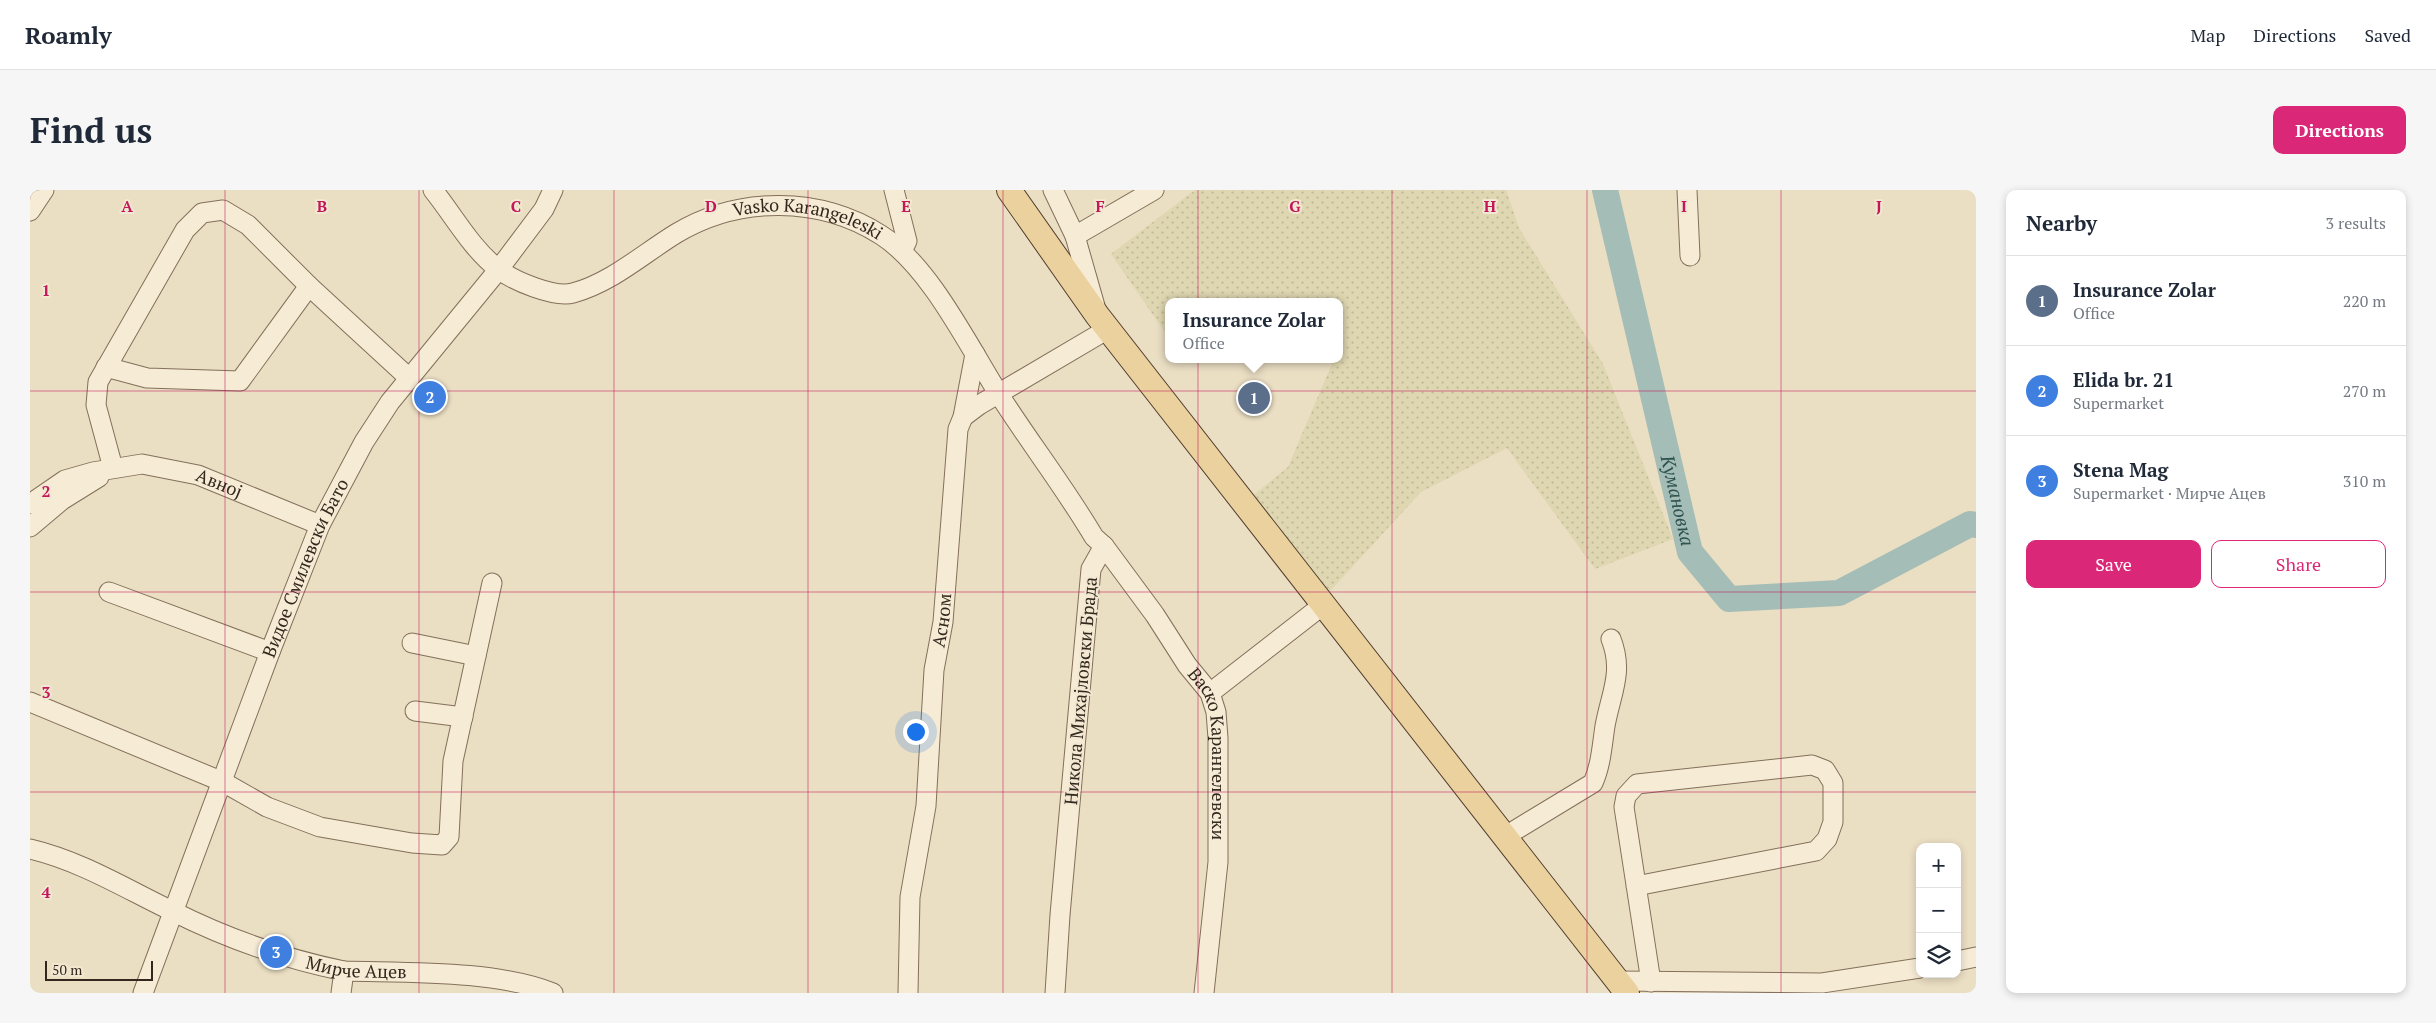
<!DOCTYPE html>
<html lang="en">
<head>
<meta charset="utf-8">
<style>
  body { margin:0; font-family:"PT Serif",serif; background:#f6f6f7; color:#1f2937 }
  .controls { position:absolute; right:15px; bottom:15px; display:grid; overflow:hidden; border-radius:10px; box-shadow:0 2px 8px #0003 }
  .controls button { width:45px; height:45px; display:grid; place-items:center; padding:0; border:0; border-bottom:1px solid #e0e1e3; background:#fff; color:#1f2937; font:25px sans-serif }
  .scale { position:absolute; left:15px; bottom:12px; width:108px; box-sizing:border-box; padding-left:5px; border:2px solid #34281e; border-top:0; font-size:14px; line-height:18px; white-space:nowrap; color:#34281e; -webkit-text-stroke:4px #f2e8d1; paint-order:stroke }
  .you { position:absolute; left:885px; top:541px; width:18px; height:18px; margin:-12px; border:4px solid #fff; border-radius:50%; background:#1a73e8; box-shadow:0 0 0 8px #1a73e833 }
  .badge { display:grid; place-items:center; width:32px; height:32px; border-radius:50%; background:#db2777; color:#fff; font-size:16px; font-weight:700 }
  .pin { position:absolute; translate:-50% -50%; border:2px solid #fff; box-shadow:0 1px 5px #0006 }
  .popup { position:absolute; left:1135px; top:108px; width:178px; height:65px; box-sizing:border-box; display:grid; place-content:center; border-radius:10px; background:#fff; filter:drop-shadow(0 1px 4px #0005); font-size:16px; white-space:nowrap; color:#747a83 }
  .popup b { font-size:19px; color:#1f2937 }
  .popup::after { content:''; position:absolute; left:50%; top:100%; margin-left:-10px; border:10px solid transparent; border-top-color:#fff }
  .list { margin:0; padding:0; list-style:none }
  h2 { display:flex; justify-content:space-between; align-items:center; height:65px; margin:0; padding:0 20px; font-size:21px }
  h2 small { font-size:16px; font-weight:400; color:#747a83 }
  .list li { display:grid; grid-template-columns:32px 1fr auto; gap:15px; align-items:center; box-sizing:border-box; height:90px; padding:0 20px; border-top:1px solid #e0e1e3 }
  .list b { display:block; font-size:19px; white-space:nowrap }
  .list p { margin:0; font-size:16px; white-space:nowrap; color:#747a83 }
  .list em { font-size:16px; font-style:normal; color:#747a83 }
  .actions { display:flex; gap:10px; padding:15px 20px }
  .actions a { flex:1; padding:11px 0; border:1px solid #db2777; border-radius:10px; text-align:center; font-size:18px; color:#db2777 }
  .actions .main { background:#db2777; color:#fff }
  .icon { flex:none; width:28px; height:28px; fill:none; stroke:currentColor; stroke-width:2; stroke-linecap:round; stroke-linejoin:round }
  .map { position:relative; flex:none; width:1946px; height:803px; overflow:hidden; border-radius:10px }
  header { display:flex; align-items:center; gap:30px; box-sizing:border-box; height:70px; padding:0 25px; background:#fff; border-bottom:1px solid #e0e1e3 }
  header strong { font-size:24px }
  nav { display:flex; gap:28px; margin-inline-start:auto; font-size:18px }
  .intro { display:flex; align-items:center; justify-content:space-between; box-sizing:border-box; height:120px; padding:0 30px }
  h1 { margin:0; font-size:35px }
  .button { padding:12px 22px; border-radius:10px; background:#db2777; color:#fff; font-size:18px; font-weight:700 }
  main { display:flex; gap:30px; padding:0 30px }
  aside { flex:1; background:#fff; border-radius:10px; box-shadow:0 2px 8px #0003 }
  .map>svg:first-child { display:block }
  .farmland { fill:url(#farmland-dots) }
  .lines { fill:none; stroke-linecap:round; stroke-linejoin:round }
  .river { stroke:#a4bdb6; stroke-width:26 }
  .minor-casing { stroke:#83705b; stroke-width:21 }
  .major-casing { stroke:#513e2f; stroke-width:26 }
  .minor { stroke:#f6ebd5; stroke-width:19 }
  .major { stroke:#ebd19d; stroke-width:24 }
  .grid { fill:none; stroke:#c2185b; stroke-width:1; stroke-opacity:0.55 }
  .labels { text-anchor:middle; stroke-width:4; stroke-linejoin:round; paint-order:stroke }
  .street-label { font-size:18px; fill:#34281e; stroke:#f2e8d1 }
  .water-label { font-size:19px; font-style:italic; fill:#2e524f; stroke:#f2e8d1 }
  .grid-label { font-size:16px; text-anchor:middle; font-weight:bold; fill:#c2185b; stroke:#f2e8d1; stroke-width:4; stroke-linejoin:round; paint-order:stroke }
</style>
</head>
<body>
<header>
<strong>Roamly</strong>
<nav><a>Map</a><a>Directions</a><a>Saved</a></nav>
</header>
<div class="intro"><h1>Find us</h1><a class="button">Directions</a></div>
<main>
<div class="map">
<svg width="1946" height="803" viewBox="0 0 1946 803">
  <defs>
    <pattern id="farmland-dots" width="8" height="8" patternUnits="userSpaceOnUse" patternTransform="scale(1.25)"><rect width="8" height="8" fill="#dfd7b1"/><path d="M2 2h.1M6 6h.1" fill="none" stroke="#c0b998" stroke-width="1.8" stroke-linecap="round"/></pattern>
  </defs>
  <rect width="100%" height="100%" fill="#eadec3"/>
  <!-- farmland -->
  <path class="farmland" d="M 1165,0 L 1476,0 L 1489,38 L 1573,174 L 1643,349 L 1565,379 L 1477,258 L 1391,302 L 1291,411 L 1216,311 L 1258,277 L 1304,169 L 1309,169 L 1309,112 L 1139,112 L 1139,148 L 1081,64 Z"/>
  <g class="lines">
    <!-- river -->
    <path class="river" id="s1" d="M 1575,0 L 1660,362 L 1699,409 L 1809,403 L 1940,334 L 1946,335"/>
    <defs>
      <g id="minor">
        <path id="s2" d="M 403,0 C 424,26 441,58 468,79 C 484,91 524,108 543,103 C 581,93 614,63 647,43 C 709,6 790,6 851,45 C 900,76 939,157 970,206 C 1000,253 1035,298 1064,347 L 1074,356 L 1061,379 L 1030,725 L 1025,803"/>
        <path d="M 864,0 L 877,51 L 872,61"/>
        <path d="M 1023,0 L 1045,46 L 1065,116"/>
        <path d="M 1657,0 L 1660,66"/>
        <path d="M 0,21 L 14,0"/>
        <path d="M 1045,46 L 1124,0"/>
        <path d="M 76,177 L 117,188 L 210,191 L 279,96"/>
        <path d="M 933,227 L 949,215 L 1078,139"/>
        <path d="M 83,278 L 66,215 L 68,192 L 155,40 L 172,23 L 193,20 L 218,35 L 279,96 L 379,188"/>
        <path id="s3" d="M 0,314 L 35,290 L 63,282 L 112,274 L 168,285 L 290,335"/>
        <path d="M 0,337 L 32,310 L 69,287"/>
        <path id="s4" d="M 1074,356 L 1125,425 L 1157,475 L 1180,503 L 1186,522 L 1188,548 L 1188,672 L 1174,803"/>
        <path d="M 79,402 L 240,462"/>
        <path d="M 382,453 L 446,466"/>
        <path d="M 1180,503 L 1293,415"/>
        <path d="M 0,512 L 193,592 L 237,617 L 290,637 L 382,653 L 412,655 L 419,647 L 423,571 L 462,393"/>
        <path d="M 385,521 L 433,527"/>
        <path d="M 1474,647 L 1563,593 C 1571,575 1572,556 1575,536 C 1581,503 1594,482 1581,449"/>
        <path id="s5" d="M 0,659 C 51,671 96,699 142,721 C 196,748 255,769 314,781 C 378,783 465,780 523,803"/>
        <path d="M 1606,696 L 1786,661 L 1797,649 L 1803,632 L 1803,593 L 1795,580 L 1782,575 L 1607,594 L 1596,606 L 1594,617 L 1621,792"/>
        <path d="M 1927,771 L 1946,767"/>
        <path d="M 1588,791 L 1792,793 L 1890,778"/>
        <path id="s6" d="M 113,803 L 240,462 L 290,335 L 334,252 L 360,212 L 469,79 L 514,19 L 523,0"/>
        <path d="M 311,803 L 314,781"/>
        <path id="s7" d="M 878,803 L 880,707 L 896,616 L 904,480 L 913,432 L 928,239 L 933,227 L 945,164"/>
      </g>
      <path id="major" d="M 979,0 L 1067,125 L 1597,803"/>
    </defs>
    <!-- minor casing -->
    <use href="#minor" class="minor-casing"/>
    <!-- major casing -->
    <use href="#major" class="major-casing"/>
    <!-- minor -->
    <use href="#minor" class="minor"/>
    <!-- major -->
    <use href="#major" class="major"/>
  </g>
  <!-- grid -->
  <path class="grid" d="M 195,0 L 195,803M 389,0 L 389,803M 584,0 L 584,803M 778,0 L 778,803M 973,0 L 973,803M 1168,0 L 1168,803M 1362,0 L 1362,803M 1557,0 L 1557,803M 1751,0 L 1751,803M 0,201 L 1946,201M 0,402 L 1946,402M 0,602 L 1946,602"/>
  <g class="labels">
    <!-- street labels -->
    <g class="street-label">
      <text dy="6" stroke="none"><textPath href="#s2" startOffset="441">Vasko Karangeleski</textPath></text>
      <text dy="6" stroke="none"><textPath href="#s3" startOffset="201">Авној</textPath></text>
      <text dy="6" stroke="none"><textPath href="#s6" startOffset="455">Видое Смилевски Бато</textPath></text>
      <text dy="6" stroke="none"><textPath href="#s7" startOffset="375">Асном</textPath></text>
      <text transform="translate(1051 501) rotate(-85)" y="6">Никола Михајловски Брада</text>
      <text dy="6" stroke="none"><textPath href="#s4" startOffset="241">Васко Карангелевски</textPath></text>
      <text dy="6" stroke="none"><textPath href="#s5" startOffset="350">Мирче Ацев</textPath></text>
    </g>
    <!-- water labels -->
    <g class="water-label">
      <text dy="7" stroke="none"><textPath href="#s1" startOffset="319">Кумановка</textPath></text>
    </g>
  </g>
  <g class="grid-label">
    <text x="97" y="22">A</text>
    <text x="292" y="22">B</text>
    <text x="486" y="22">C</text>
    <text x="681" y="22">D</text>
    <text x="876" y="22">E</text>
    <text x="1070" y="22">F</text>
    <text x="1265" y="22">G</text>
    <text x="1460" y="22">H</text>
    <text x="1654" y="22">I</text>
    <text x="1849" y="22">J</text>
    <text x="16" y="106">1</text>
    <text x="16" y="307">2</text>
    <text x="16" y="508">3</text>
    <text x="16" y="708">4</text>
  </g>
</svg>
<div class="controls">
<button>+</button>
<button>−</button>
<button><svg class="icon" aria-label="layers" viewBox="0 0 24 24"><path d="M12 4l9 5-9 5-9-5zM3 14l9 5 9-5"/></svg></button>
</div>
<div class="scale">50 m</div>
<div class="you"></div>
<div class="pin badge" style="left:1224px;top:208px;background:#5c6f8a">1</div>
<div class="popup"><b>Insurance Zolar</b>Office</div>
<div class="pin badge" style="left:400px;top:207px;background:#3f7fe0">2</div>
<div class="pin badge" style="left:246px;top:762px;background:#3f7fe0">3</div>
</div>
<aside>
<h2>Nearby<small>3 results</small></h2>
<ul class="list">
<li><span class="badge" style="background:#5c6f8a">1</span><div><b>Insurance Zolar</b><p>Office</p></div><em>220 m</em></li>
<li><span class="badge" style="background:#3f7fe0">2</span><div><b>Elida br. 21</b><p>Supermarket</p></div><em>270 m</em></li>
<li><span class="badge" style="background:#3f7fe0">3</span><div><b>Stena Mag</b><p>Supermarket · Мирче Ацев</p></div><em>310 m</em></li>
</ul>
<div class="actions"><a class="main">Save</a><a>Share</a></div>
</aside>
</main>
</body>
</html>
